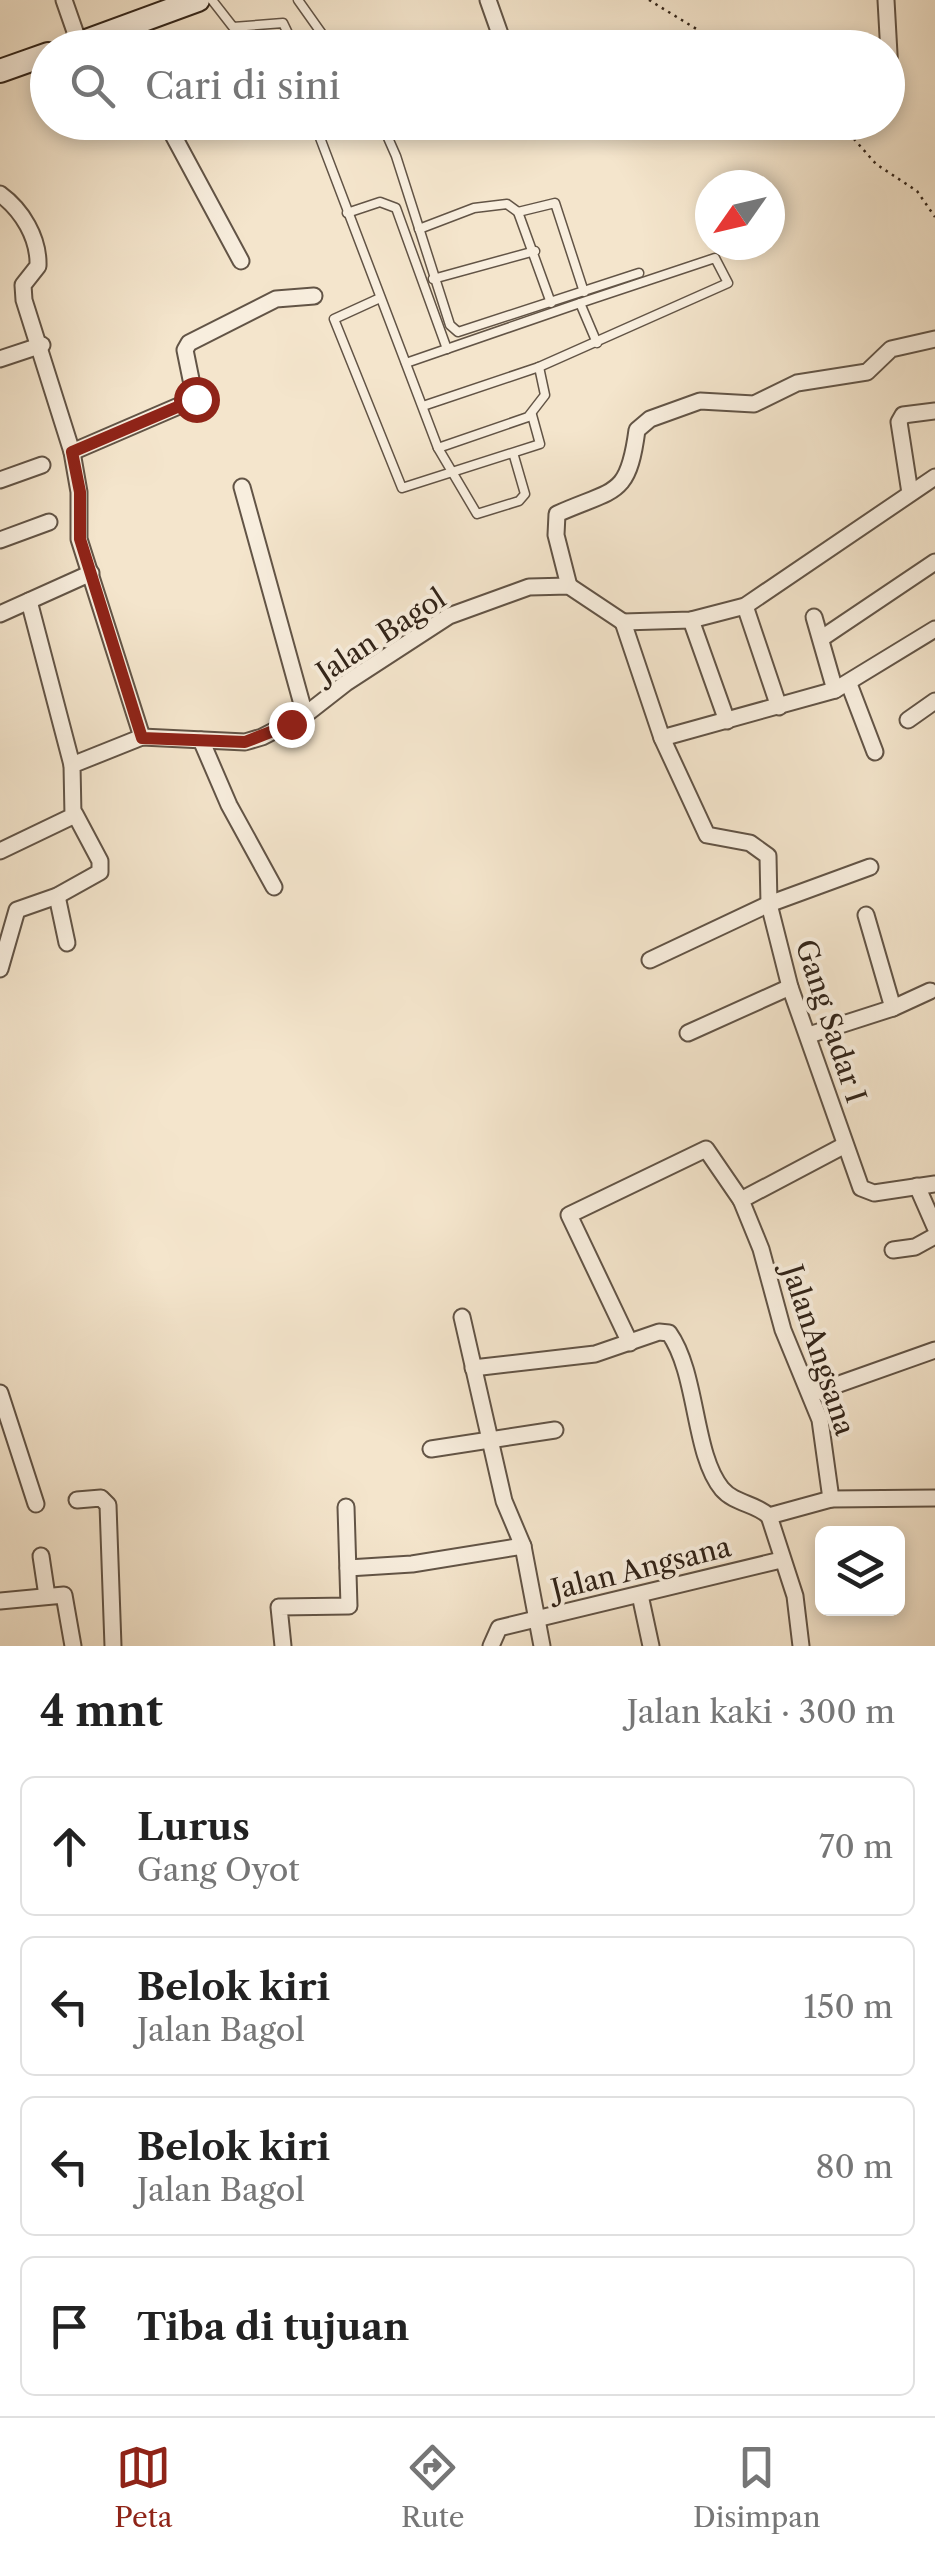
<!DOCTYPE html>
<html lang="id">
<head>
<meta charset="utf-8">
<style>
  body { margin:0; font-family:"Libre Caslon Text",serif; background:#f6f6f6; color:#222 }
  .controls { position:absolute; right:30px; bottom:30px; display:grid; overflow:hidden; border-radius:15px; box-shadow:0 5px 15px #0003 }
  .controls button { width:90px; height:90px; display:grid; place-items:center; padding:0; border:0; border-bottom:2px solid #e0e0e0; background:#fff; color:#222; font:50px sans-serif }
  .compass { position:absolute; left:695px; top:170px; width:90px; height:90px; border-radius:50%; background:#fff; box-shadow:0 5px 15px #0003; rotate:236deg }
  .stop { position:absolute; width:30px; height:30px; margin:-22px; border:8px solid #8f2418; border-radius:50%; background:#fff }
  .stop.end { background:#8f2418; border-color:#fff; box-shadow:0 2px 10px #0008 }
  .list { margin:0; padding:0; list-style:none }
  h2 { display:flex; justify-content:space-between; align-items:center; height:130px; margin:0; padding:0 40px; font-size:42px }
  h2 small { font-size:32px; font-weight:400; color:#767676 }
  .list li { display:grid; grid-template-columns:65px 1fr auto; gap:30px; align-items:center; box-sizing:border-box; height:140px; margin:0 20px 20px; padding:0 20px; border:2px solid #e0e0e0; border-radius:15px }
  .list b { display:block; font-size:38px; white-space:nowrap }
  .list p { margin:0; font-size:32px; white-space:nowrap; color:#767676 }
  .list em { font-size:32px; font-style:normal; color:#767676 }
  .icon { flex:none; width:55px; height:55px; fill:none; stroke:currentColor; stroke-width:2; stroke-linecap:round; stroke-linejoin:round }
  .map { position:relative; flex:none; width:935px; height:1646px; overflow:hidden }
  .search { position:absolute; background:#fff; box-shadow:0 5px 15px #0003; left:30px; right:30px; top:30px; height:110px; display:flex; align-items:center; gap:25px; box-sizing:border-box; padding:0 35px; border-radius:55px; color:#767676; font-size:38px }
  .sheet { height:770px; background:#fff }
  nav { display:flex; justify-content:space-around; align-items:center; box-sizing:border-box; height:140px; border-top:2px solid #e0e0e0; background:#fff; font-size:28px; color:#767676 }
  nav a { display:grid; justify-items:center; gap:5px }
  nav .on { color:#8f2418 }
  .map>svg:first-child { display:block }
  .lines { fill:none; stroke-linecap:round; stroke-linejoin:round }
  .service-casing { stroke:#625446; stroke-width:11 }
  .minor-casing { stroke:#625446; stroke-width:19 }
  .secondary-casing { stroke:#322419; stroke-width:26 }
  .path { stroke:#322419; stroke-width:2.5; stroke-dasharray:2.5 5; stroke-linecap:butt }
  .service { stroke:#f8eede; stroke-width:8 }
  .minor { stroke:#f8eede; stroke-width:15 }
  .secondary { stroke:#f8eede; stroke-width:22 }
  .route { stroke:#8f2418; stroke-width:12 }
  .labels { text-anchor:middle; stroke-width:8; stroke-linejoin:round; paint-order:stroke }
  .street-label { font-size:28px; fill:#322419; stroke:#f8eede }
</style>
</head>
<body>
<div class="map">
<svg width="935" height="1646" viewBox="0 0 935 1646">
  <rect width="100%" height="100%" fill="#f4e5cc"/>
  <filter id="stains"><feTurbulence type="fractalNoise" baseFrequency=".002" numOctaves="4"/><feColorMatrix values="0 0 0 0 .2 0 0 0 0 .09 0 0 0 0 .02 0 0 0 .5 -.17"/></filter>
  <radialGradient id="worn" r=".72"><stop offset=".6" stop-color="#630" stop-opacity="0"/><stop offset="1" stop-color="#630" stop-opacity=".3"/></radialGradient>
  <g class="lines">
    <defs>
      <g id="service">
        <path d="M 212,0 L 233,27 L 283,23 L 295,48"/>
        <path d="M 298,0 L 332,48"/>
        <path d="M 39,62 L 46,105"/>
        <path d="M 314,122 L 438,448 L 477,514 L 519,501 L 525,494 L 514,456"/>
        <path d="M 381,122 L 396,156 L 450,325 L 458,332 L 639,273"/>
        <path d="M 518,212 L 555,203 L 584,292"/>
        <path d="M 347,213 L 380,202 L 396,208 L 447,349"/>
        <path d="M 419,229 L 474,208 L 507,204 L 518,212 L 551,303"/>
        <path d="M 433,279 L 535,251"/>
        <path d="M 380,298 L 334,319 L 402,488 L 540,444 L 532,415"/>
        <path d="M 406,363 L 580,303 L 597,343"/>
        <path d="M 423,406 L 539,367 L 728,283 L 715,258 L 580,303"/>
        <path d="M 438,448 L 528,417 L 545,395 L 539,367"/>
      </g>
      <g id="minor">
        <path d="M 64,0 L 79,43"/>
        <path d="M 488,0 L 505,48"/>
        <path d="M 886,0 L 891,90"/>
        <path d="M 166,122 L 241,261"/>
        <path d="M 0,194 C 22,210 39,238 38,266 L 23,285 L 24,300 L 72,452 L 79,492 L 79,539 L 142,737"/>
        <path d="M 0,359 L 42,345"/>
        <path d="M 72,452 L 195,399 L 185,350 L 189,343 L 276,299 L 314,296"/>
        <path d="M 0,480 L 42,465"/>
        <path d="M 242,487 L 305,715"/>
        <path d="M 910,493 L 899,422 L 903,415 L 935,411"/>
        <path d="M 0,540 L 49,522"/>
        <path d="M 569,586 L 556,535 L 557,514 C 615,488 628,498 637,430 L 650,419 L 700,401 L 754,404 L 797,383 L 867,372 L 891,349 L 935,339"/>
        <path d="M 29,601 L 72,765"/>
        <path d="M 745,606 L 779,707"/>
        <path d="M 0,614 L 91,573"/>
        <path d="M 814,617 L 835,690"/>
        <path d="M 691,620 L 727,721"/>
        <path d="M 623,622 L 662,738 L 707,835 L 750,843 L 768,856 L 769,904 L 790,987 L 861,1188 L 874,1193 L 935,1184"/>
        <path d="M 623,622 L 691,620 L 745,606 L 935,477"/>
        <path d="M 822,638 L 935,562"/>
        <path d="M 849,684 L 875,752"/>
        <path d="M 908,720 L 935,701"/>
        <path d="M 662,738 L 835,690 L 935,629"/>
        <path d="M 201,740 L 229,805 L 274,887"/>
        <path d="M 0,851 L 73,816 L 72,765 L 142,737 L 245,742 L 262,737 L 305,715 L 346,683 L 449,616 L 529,587 L 569,586 L 623,622"/>
        <path d="M 57,896 L 67,943"/>
        <path d="M 650,960 L 769,904 L 870,867"/>
        <path d="M 0,969 L 17,910 L 57,896 L 100,872 L 100,861 L 75,814"/>
        <path d="M 893,1008 L 930,991"/>
        <path d="M 688,1033 L 790,987"/>
        <path d="M 809,1035 L 893,1008 L 866,915"/>
        <path d="M 917,1186 L 935,1227"/>
        <path d="M 893,1250 L 915,1247 L 935,1236"/>
        <path d="M 462,1317 L 504,1501 L 523,1546 L 542,1646"/>
        <path d="M 630,1343 L 569,1215 L 706,1149 L 741,1200"/>
        <path d="M 473,1368 L 595,1354 L 659,1332 L 669,1333 C 698,1374 693,1454 722,1489 C 735,1504 755,1503 769,1516"/>
        <path d="M 0,1393 L 36,1504"/>
        <path d="M 811,1394 L 935,1350"/>
        <path d="M 431,1449 L 555,1430"/>
        <path d="M 831,1499 L 935,1498"/>
        <path d="M 77,1500 L 101,1498 L 108,1505 L 113,1646"/>
        <path d="M 41,1556 L 47,1596"/>
        <path d="M 348,1568 L 412,1564 L 523,1546"/>
        <path d="M 640,1595 L 651,1646"/>
        <path d="M 0,1601 L 64,1595 L 73,1646"/>
        <path d="M 283,1646 L 279,1607 L 349,1606 L 346,1507"/>
        <path d="M 491,1646 L 499,1628 L 781,1560"/>
        <path d="M 801,1646 L 795,1596 L 769,1516 L 831,1499 L 820,1420 L 783,1330 L 761,1249 L 741,1200 L 845,1145"/>
      </g>
      <g id="secondary">
        <path d="M 67,48 L 198,0"/>
        <path d="M 0,71 L 48,54"/>
      </g>
    </defs>
    <!-- service casing -->
    <use href="#service" class="service-casing"/>
    <!-- minor casing -->
    <use href="#minor" class="minor-casing"/>
    <!-- secondary casing -->
    <use href="#secondary" class="secondary-casing"/>
    <!-- path -->
    <g class="path">
      <path d="M 649,0 L 703,33 L 755,39 L 769,48"/>
      <path d="M 839,122 L 876,164 L 917,191 L 935,217"/>
    </g>
    <!-- service -->
    <use href="#service" class="service"/>
    <!-- minor -->
    <use href="#minor" class="minor"/>
    <!-- secondary -->
    <use href="#secondary" class="secondary"/>
  </g>
  <g class="lines">
    <!-- route -->
    <path class="route" d="M 196,399 L 72,452 L 80,492 L 80,539 L 142,738 L 245,742 L 291,724"/>
  </g>
  <g class="labels">
    <!-- street labels -->
    <g class="street-label">
      <text transform="translate(381 635) rotate(-33)" y="10">Jalan Bagol</text>
      <text transform="translate(831 1021) rotate(72)" y="10">Gang Sadar I</text>
      <text transform="translate(819 1350) rotate(72)" y="10">JalanAngsana</text>
      <text transform="translate(641 1568) rotate(-14)" y="10">Jalan Angsana</text>
    </g>
  </g>
  <rect width="100%" height="100%" filter="url(#stains)"/>
  <rect width="100%" height="100%" fill="url(#worn)"/>
</svg>
<div class="controls">
<button><svg class="icon" aria-label="layers" viewBox="0 0 24 24"><path d="M12 4l9 5-9 5-9-5zM3 14l9 5 9-5"/></svg></button>
</div>
<svg class="compass" viewBox="-18 -18 36 36"><path d="M0-13l5 13h-10z" fill="#e53935"/><path d="M0 13l5-13h-10z" fill="#767676"/></svg>
<div class="stop" style="left:196px;top:399px"></div>
<div class="stop end" style="left:291px;top:724px"></div>
<div class="search"><svg class="icon" aria-label="search" viewBox="0 0 24 24"><circle cx="10" cy="10" r="6"/><path d="M15 15l6 6"/></svg>Cari di sini</div>
</div>
<section class="sheet">
<h2>4 mnt<small>Jalan kaki · 300 m</small></h2>
<ul class="list">
<li><svg class="icon" aria-label="ahead" viewBox="0 0 24 24"><path d="M12 20V5M6 11l6-6 6 6"/></svg><div><b>Lurus</b><p>Gang Oyot</p></div><em>70 m</em></li>
<li><svg class="icon" aria-label="left" viewBox="0 0 24 24"><path d="M17 20v-9H6M10 6l-5 5 5 5"/></svg><div><b>Belok kiri</b><p>Jalan Bagol</p></div><em>150 m</em></li>
<li><svg class="icon" aria-label="left" viewBox="0 0 24 24"><path d="M17 20v-9H6M10 6l-5 5 5 5"/></svg><div><b>Belok kiri</b><p>Jalan Bagol</p></div><em>80 m</em></li>
<li><svg class="icon" aria-label="arrive" viewBox="0 0 24 24"><path d="M6 21V4h12l-3 4 3 4H6"/></svg><div><b>Tiba di tujuan</b></div></li>
</ul>
</section>
<nav>
<a class="on"><svg class="icon" aria-label="map" viewBox="0 0 24 24"><path d="M3 6l6-2 6 2 6-2v14l-6 2-6-2-6 2zM9 4v14M15 6v14"/></svg>Peta</a>
<a><svg class="icon" aria-label="directions" viewBox="0 0 24 24"><path d="M12 3l9 9-9 9-9-9zM9 14v-3h6M13 9l2 2-2 2"/></svg>Rute</a>
<a><svg class="icon" aria-label="saved" viewBox="0 0 24 24"><path d="M7 4h10v16l-5-4-5 4z"/></svg>Disimpan</a>
</nav>
</body>
</html>
